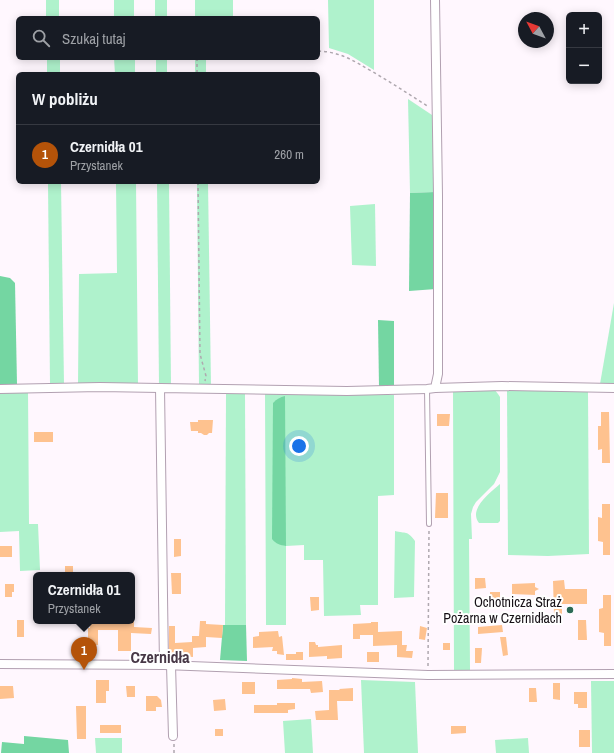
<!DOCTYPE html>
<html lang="pl">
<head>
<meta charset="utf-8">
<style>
  body { margin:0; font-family:"Archivo Narrow",sans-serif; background:#242831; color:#f1f3f6 }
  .controls { position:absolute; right:12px; top:12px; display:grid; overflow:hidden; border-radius:6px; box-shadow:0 2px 10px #0003 }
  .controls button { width:36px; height:36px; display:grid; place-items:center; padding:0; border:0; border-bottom:1px solid #363941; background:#171b24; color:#f1f3f6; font:20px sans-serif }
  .compass { position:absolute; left:518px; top:12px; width:36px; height:36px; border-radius:50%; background:#171b24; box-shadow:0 2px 10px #0003; rotate:311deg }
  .you { position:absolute; left:299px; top:446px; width:14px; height:14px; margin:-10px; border:3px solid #fff; border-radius:50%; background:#1a73e8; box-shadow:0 0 0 6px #1a73e833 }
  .badge { display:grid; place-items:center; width:26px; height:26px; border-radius:50%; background:#b45309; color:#fff; font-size:13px; font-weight:700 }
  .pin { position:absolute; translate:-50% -33px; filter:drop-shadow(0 1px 2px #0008) }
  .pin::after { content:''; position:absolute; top:21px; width:14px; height:12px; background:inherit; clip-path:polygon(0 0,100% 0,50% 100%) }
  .popup { position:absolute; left:33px; top:572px; width:102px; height:52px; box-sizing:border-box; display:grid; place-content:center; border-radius:6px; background:#171b24; filter:drop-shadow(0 1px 3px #0005); font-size:13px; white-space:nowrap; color:#9ea1a6 }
  .popup b { font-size:15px; color:#f1f3f6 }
  .popup::after { content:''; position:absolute; left:50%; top:100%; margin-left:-8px; border:8px solid transparent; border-top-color:#171b24 }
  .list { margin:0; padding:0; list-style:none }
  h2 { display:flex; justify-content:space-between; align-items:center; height:52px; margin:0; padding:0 16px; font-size:17px }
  h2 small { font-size:13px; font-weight:400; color:#9ea1a6 }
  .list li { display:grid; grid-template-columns:26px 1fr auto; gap:12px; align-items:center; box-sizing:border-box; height:60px; padding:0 16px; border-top:1px solid #363941 }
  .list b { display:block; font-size:15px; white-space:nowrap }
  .list p { margin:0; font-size:13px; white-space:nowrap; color:#9ea1a6 }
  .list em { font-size:13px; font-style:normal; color:#9ea1a6 }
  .icon { flex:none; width:22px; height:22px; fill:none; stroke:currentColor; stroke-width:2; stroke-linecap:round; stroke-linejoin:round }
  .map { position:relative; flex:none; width:614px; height:753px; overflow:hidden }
  .search { position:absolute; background:#171b24; box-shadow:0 2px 10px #0003; left:16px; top:16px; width:304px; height:44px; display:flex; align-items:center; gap:10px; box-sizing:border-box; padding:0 14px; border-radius:6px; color:#9ea1a6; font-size:15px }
  .panel { position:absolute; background:#171b24; box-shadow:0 2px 10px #0003; left:16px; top:72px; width:304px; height:112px; border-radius:6px }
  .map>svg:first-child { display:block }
  .green { fill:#aff2cc }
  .forest { fill:#74d6a2 }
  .building { fill:#fec28f }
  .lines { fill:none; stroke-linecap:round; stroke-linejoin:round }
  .lane-casing { stroke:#b2a0b1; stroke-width:6 }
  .street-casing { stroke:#b2a0b1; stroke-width:10 }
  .path { stroke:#afa8af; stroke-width:1.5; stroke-dasharray:3 3; stroke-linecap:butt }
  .lane { stroke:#fff; stroke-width:4 }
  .street { stroke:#fff; stroke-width:8 }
  .poi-dot { fill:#2b6a56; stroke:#fff; stroke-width:1.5 }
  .labels { text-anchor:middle; stroke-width:4; stroke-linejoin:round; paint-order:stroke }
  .poi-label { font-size:14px; fill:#150f15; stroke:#fff; text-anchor:end }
  .quarter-label { font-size:16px; font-weight:bold; fill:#473846; stroke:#fff }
</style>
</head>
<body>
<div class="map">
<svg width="614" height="753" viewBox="0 0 614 753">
  <rect width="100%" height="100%" fill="#fff7fe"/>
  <!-- green -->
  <g class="green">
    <rect x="46" y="0" width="13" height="18"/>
    <rect x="114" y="0" width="20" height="18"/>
    <rect x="155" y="0" width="12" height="18"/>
    <rect x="195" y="0" width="38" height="18"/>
    <path d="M 328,0 L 374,0 L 374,70 L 348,54 L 329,48 Z"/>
    <rect x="47" y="58" width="13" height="16"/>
    <path d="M 114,58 L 135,58 L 135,74 L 115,74 Z"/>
    <rect x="156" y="58" width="11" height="16"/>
    <rect x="195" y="58" width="11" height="16"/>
    <path d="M 408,99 L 435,117 L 435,192 L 410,193 Z"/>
    <path d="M 48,182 L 61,182 L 64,384 L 50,384 Z"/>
    <path d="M 116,182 L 136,182 L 138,385 L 78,384 L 79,274 L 117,273 Z"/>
    <path d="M 157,182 L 169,182 L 171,385 L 159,385 Z"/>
    <path d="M 197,182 L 208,182 L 211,386 L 199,386 Z"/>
    <path d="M 375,204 L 376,266 L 352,265 L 350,206 Z"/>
    <path d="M 614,303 L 614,384 L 600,384 Z"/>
    <path d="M 494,389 L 498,394 L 500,397 L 500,472 L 494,484 L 476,502 L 473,507 L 471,514 L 472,539 L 469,539 L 470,670 L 454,670 L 453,390 Z"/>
    <path d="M 28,390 L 29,524 L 38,524 L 40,570 L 20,571 L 19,531 L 0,532 L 0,392 Z"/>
    <path d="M 507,390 L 588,391 L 589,554 L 548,556 L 508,555 Z"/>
    <path d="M 226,392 L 245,392 L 246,625 L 225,625 Z"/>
    <path d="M 265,392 L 394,395 L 394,495 L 378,496 L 378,605 L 360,605 L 361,615 L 324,616 L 323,560 L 304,560 L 304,545 L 286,546 L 286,625 L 266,625 Z"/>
    <path d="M 500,484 L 500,521 L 498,523 L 479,523 C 468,509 490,493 500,484 Z"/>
    <path d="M 395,531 C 406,534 407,530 415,541 L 414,597 L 394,598 Z"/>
    <path d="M 361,680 L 415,682 L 418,753 L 364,753 Z"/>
    <path d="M 591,681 L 614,681 L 614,753 L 592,753 Z"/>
    <path d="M 311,719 L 313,753 L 285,753 L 283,721 Z"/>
    <path d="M 95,738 L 122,738 L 122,753 L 96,753 Z"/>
    <path d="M 528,738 L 529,753 L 496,753 L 495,740 Z"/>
  </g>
  <!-- forest -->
  <g class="forest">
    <path d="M 435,192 L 436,289 L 409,291 L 410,193 Z"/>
    <path d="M 0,276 L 10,278 L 15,283 L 17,384 L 0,386 Z"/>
    <path d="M 378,320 L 394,321 L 394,387 L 379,387 Z"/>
    <path d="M 285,396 L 286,546 C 280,545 276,544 272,539 L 273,403 C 277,399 280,397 285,396 Z"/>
    <path d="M 223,625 L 246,625 L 247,661 L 220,660 Z"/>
    <path d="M 24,736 L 68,740 L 69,753 L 1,753 L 2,742 L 24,744 Z"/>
  </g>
  <!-- building -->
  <g class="building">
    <path d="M 601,412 L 609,412 L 610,463 L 602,463 L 602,449 L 598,450 L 598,426 L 601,426 Z"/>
    <path d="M 437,414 L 450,414 L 449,426 L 437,426 Z"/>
    <path d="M 198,420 L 213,420 L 212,433 L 209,433 L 207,435 L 204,435 L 201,433 L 198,433 L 198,431 L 191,431 L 190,422 L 198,422 Z"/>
    <rect x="34" y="432" width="19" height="10"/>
    <path d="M 436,493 L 448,493 L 448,518 L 435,518 Z"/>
    <path d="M 602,504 L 610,504 L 610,555 L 603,555 L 603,542 L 598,541 L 598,517 L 602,518 Z"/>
    <path d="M 174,539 L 181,539 L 181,556 L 174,557 Z"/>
    <rect x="0" y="546" width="12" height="11"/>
    <rect x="65" y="566" width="8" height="9"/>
    <path d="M 171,573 L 181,573 L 181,594 L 172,594 Z"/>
    <path d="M 475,578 L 485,578 L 486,588 L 475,589 Z"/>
    <path d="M 564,580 L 565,589 L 587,589 L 587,604 L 562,604 L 562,615 L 554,615 L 553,581 Z"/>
    <path d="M 535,583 L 535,587 L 539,589 L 535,591 L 535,595 L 512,594 L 512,584 Z"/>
    <path d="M 5,584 L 14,584 L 14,592 L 12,592 L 12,597 L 5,597 Z"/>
    <rect x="490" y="592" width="10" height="7"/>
    <path d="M 603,595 L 611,595 L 611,646 L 604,646 L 604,633 L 599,632 L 599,609 L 603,608 Z"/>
    <path d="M 310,597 L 319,597 L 319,610 L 311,611 Z"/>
    <rect x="17" y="620" width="7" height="17"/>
    <path d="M 578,620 L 586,620 L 587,640 L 578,640 Z"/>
    <path d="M 90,621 L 134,621 L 134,627 L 152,628 L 151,634 L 131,633 L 131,651 L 118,651 L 118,630 L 98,630 L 98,645 L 95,645 L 95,658 L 88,658 L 88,628 L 90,628 Z"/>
    <path d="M 200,621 L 206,621 L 206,624 L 223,625 L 222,638 L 206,637 L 206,647 L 193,648 L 193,657 L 169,655 L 169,626 L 175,626 L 175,643 L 192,642 L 192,636 L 199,636 Z"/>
    <path d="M 371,622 L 378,622 L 378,632 L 402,631 L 402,645 L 407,645 L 406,651 L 413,651 L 412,658 L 397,657 L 397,645 L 373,646 L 373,635 L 360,635 L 360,639 L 353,639 L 353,624 L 371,623 Z"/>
    <path d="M 502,625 L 503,632 L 478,634 L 478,627 Z"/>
    <path d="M 420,626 L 427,628 L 425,640 L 419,639 Z"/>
    <path d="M 278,631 L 279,637 L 282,636 L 284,655 L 277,654 L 277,651 L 272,651 L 273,647 L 253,648 L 253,637 L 259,636 L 259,632 Z"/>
    <path d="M 500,637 L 506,637 L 508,655 L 503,656 Z"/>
    <path d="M 309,642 L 315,642 L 316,645 L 318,645 L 318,647 L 342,645 L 342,658 L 327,659 L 327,656 L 309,657 Z"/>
    <rect x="443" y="643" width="7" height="7"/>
    <path d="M 475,648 L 482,648 L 481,663 L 475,663 Z"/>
    <path d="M 296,652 L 303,652 L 303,660 L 286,660 L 286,654 L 296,654 Z"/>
    <rect x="367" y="652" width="12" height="10"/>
    <path d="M 292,678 L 302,679 L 302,682 L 322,681 L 323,692 L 311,693 L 310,689 L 277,689 L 277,680 L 292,679 Z"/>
    <path d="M 96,680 L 109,680 L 109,691 L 106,691 L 106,703 L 96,703 Z"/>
    <rect x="242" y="682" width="13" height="12"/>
    <path d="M 553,683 L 560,683 L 560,700 L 553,699 Z"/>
    <path d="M 0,686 L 13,686 L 14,698 L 0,699 Z"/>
    <path d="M 126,686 L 135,686 L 135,697 L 127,697 Z"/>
    <path d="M 353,688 L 353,701 L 337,701 L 338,720 L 316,720 L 315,711 L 329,710 L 329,690 L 340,690 L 339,689 Z"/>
    <path d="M 529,688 L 536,688 L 537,702 L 529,702 Z"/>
    <path d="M 574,692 L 587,692 L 587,708 L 578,708 L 578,704 L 574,704 Z"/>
    <path d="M 146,696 L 157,696 L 161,700 L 162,707 L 156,707 L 156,711 L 146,711 Z"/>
    <path d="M 225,699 L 226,710 L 214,711 L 213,700 Z"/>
    <path d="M 277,703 L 295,703 L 295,709 L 288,710 L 288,713 L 254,713 L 254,705 L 277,705 Z"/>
    <path d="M 76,706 L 86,706 L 86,739 L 77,739 Z"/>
    <rect x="100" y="725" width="21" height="8"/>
    <path d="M 451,726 L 466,726 L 466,733 L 451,734 Z"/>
    <rect x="215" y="729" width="8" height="7"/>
    <rect x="579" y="730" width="11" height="17"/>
  </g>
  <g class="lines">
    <defs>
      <path id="lane" d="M 427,389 L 429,524"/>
      <g id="street">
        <path d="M 435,388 L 502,386 L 614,388"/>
        <path d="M 0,389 L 100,387 L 160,388"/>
        <path d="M 0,664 L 164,665 L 428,675 L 614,674"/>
        <path d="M 164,665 L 160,388 L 347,391 L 427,389 L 435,388 L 438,374 L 438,196 L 435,0"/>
        <path d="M 171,665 L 173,736"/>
      </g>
    </defs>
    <!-- lane casing -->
    <use href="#lane" class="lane-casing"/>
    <!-- street casing -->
    <use href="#street" class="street-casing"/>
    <!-- path -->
    <g class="path">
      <path d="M 318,51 C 341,52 354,61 373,72 C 392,83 410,95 429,107"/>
      <path d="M 197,58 L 197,74"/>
      <path d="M 198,182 L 200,354 L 206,376 L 205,381"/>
      <path d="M 428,666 L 429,530"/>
      <path d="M 174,744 L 174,753"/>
    </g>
    <!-- lane -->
    <use href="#lane" class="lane"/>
    <!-- street -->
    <use href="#street" class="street"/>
  </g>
  <!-- markers -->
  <circle class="poi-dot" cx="570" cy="610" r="4"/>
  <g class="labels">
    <!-- poi labels -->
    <g class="poi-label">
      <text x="562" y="607">Ochotnicza Straż<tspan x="562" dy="16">Pożarna w Czernidłach</tspan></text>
    </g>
    <!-- quarter labels -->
    <g class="quarter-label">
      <text x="160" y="663">Czernidła</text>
    </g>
  </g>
</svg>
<div class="controls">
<button>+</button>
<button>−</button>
</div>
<svg class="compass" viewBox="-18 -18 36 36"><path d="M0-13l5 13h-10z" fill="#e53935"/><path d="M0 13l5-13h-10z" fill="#9ea1a6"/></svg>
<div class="you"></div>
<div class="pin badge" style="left:84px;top:670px">1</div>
<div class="popup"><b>Czernidła 01</b>Przystanek</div>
<div class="search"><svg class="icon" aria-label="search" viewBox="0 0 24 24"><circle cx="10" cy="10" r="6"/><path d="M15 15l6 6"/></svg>Szukaj tutaj</div>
<section class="panel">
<h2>W pobliżu<small></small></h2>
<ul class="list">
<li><span class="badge">1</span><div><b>Czernidła 01</b><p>Przystanek</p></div><em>260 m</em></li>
</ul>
</section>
</div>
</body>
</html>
